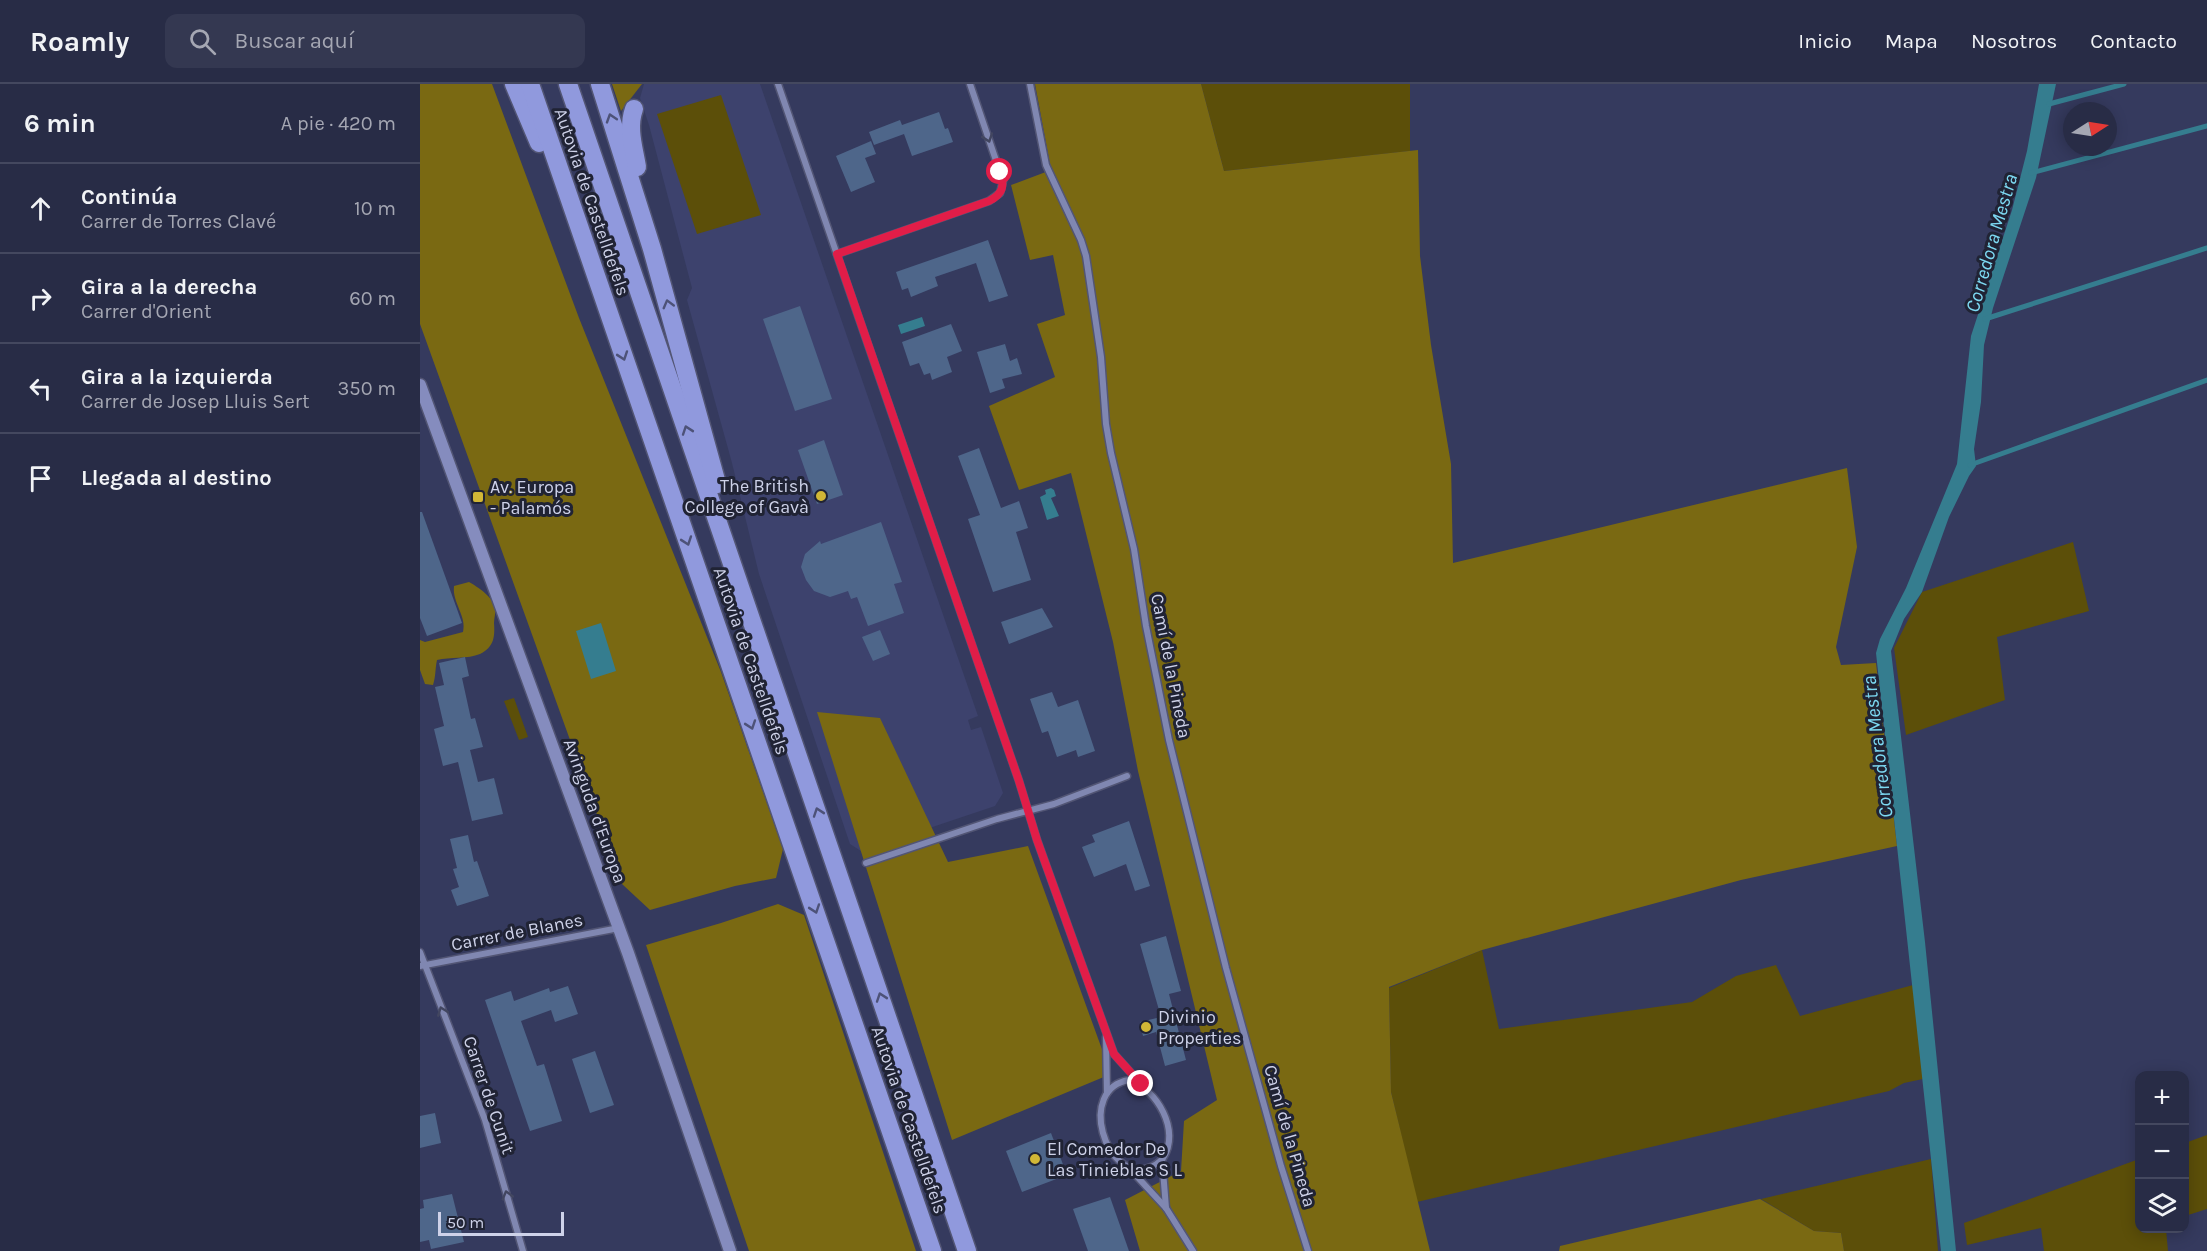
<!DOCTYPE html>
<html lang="es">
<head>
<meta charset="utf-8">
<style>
  body { margin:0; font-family:Karla,sans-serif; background:#343851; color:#f1f3f6 }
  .controls { position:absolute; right:18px; bottom:18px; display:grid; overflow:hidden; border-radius:12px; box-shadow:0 3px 15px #0003 }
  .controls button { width:54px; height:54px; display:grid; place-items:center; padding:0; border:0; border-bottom:2px solid #44485f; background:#282c46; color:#f1f3f6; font:30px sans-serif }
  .compass { position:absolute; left:1643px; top:18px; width:54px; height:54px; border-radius:50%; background:#282c46; box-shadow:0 3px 15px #0003; rotate:78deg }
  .scale { position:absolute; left:18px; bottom:15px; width:126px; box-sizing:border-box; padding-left:6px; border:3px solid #ced2e9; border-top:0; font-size:16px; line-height:21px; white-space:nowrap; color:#ced2e9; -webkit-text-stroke:4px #202334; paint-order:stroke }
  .stop { position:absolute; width:18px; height:18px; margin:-14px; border:4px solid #e11d48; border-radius:50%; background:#fff }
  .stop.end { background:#e11d48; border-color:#fff; box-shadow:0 2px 6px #0008 }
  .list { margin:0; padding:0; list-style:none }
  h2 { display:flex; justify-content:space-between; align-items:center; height:78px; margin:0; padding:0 24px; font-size:26px }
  h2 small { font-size:20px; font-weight:400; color:#a5a7b3 }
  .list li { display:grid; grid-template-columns:39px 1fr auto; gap:18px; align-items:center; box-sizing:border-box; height:90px; padding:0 24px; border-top:2px solid #44485f }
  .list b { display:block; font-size:22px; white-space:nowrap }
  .list p { margin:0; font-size:20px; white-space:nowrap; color:#a5a7b3 }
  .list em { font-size:20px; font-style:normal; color:#a5a7b3 }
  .icon { flex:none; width:33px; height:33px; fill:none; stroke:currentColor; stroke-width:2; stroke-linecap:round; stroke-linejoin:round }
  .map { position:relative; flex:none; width:1787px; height:1167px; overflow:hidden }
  header { display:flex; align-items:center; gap:36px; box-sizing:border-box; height:84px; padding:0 30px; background:#282c46; border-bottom:2px solid #44485f }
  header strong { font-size:28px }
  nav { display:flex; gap:33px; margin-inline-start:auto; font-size:21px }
  .search { width:420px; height:54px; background:#343851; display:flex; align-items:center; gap:15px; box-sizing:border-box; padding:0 21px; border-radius:12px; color:#a5a7b3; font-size:22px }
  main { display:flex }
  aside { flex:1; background:#282c46 }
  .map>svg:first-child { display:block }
  .built { fill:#3d426d }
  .green { fill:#5c4f09 }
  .forest { fill:#7a6912 }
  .water { fill:#357d8f }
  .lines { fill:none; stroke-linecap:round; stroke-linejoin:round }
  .stream { stroke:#357d8f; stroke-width:5 }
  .building { fill:#4e668a }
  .street-casing { stroke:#525574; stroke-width:9 }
  .secondary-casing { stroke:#525574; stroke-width:15 }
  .highway-casing { stroke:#525574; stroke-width:21 }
  .street { stroke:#8087b1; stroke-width:6 }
  .secondary { stroke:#858cbe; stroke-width:12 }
  .highway { stroke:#9099dd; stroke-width:18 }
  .oneway { stroke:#4d5278 }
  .oneway2 { stroke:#424660 }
  .route { stroke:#e11d48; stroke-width:8 }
  .poi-dot { fill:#d1b736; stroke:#202334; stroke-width:2 }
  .labels { text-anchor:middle; stroke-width:6; stroke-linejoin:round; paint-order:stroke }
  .street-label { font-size:18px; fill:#ced2e9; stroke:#202334 }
  .poi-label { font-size:18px; fill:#ced2e9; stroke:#202334; text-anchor:start }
  .water-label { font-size:20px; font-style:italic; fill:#7dd9f2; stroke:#202334 }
</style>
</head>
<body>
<header>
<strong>Roamly</strong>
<div class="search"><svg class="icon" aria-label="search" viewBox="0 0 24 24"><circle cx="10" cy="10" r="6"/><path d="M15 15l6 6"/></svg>Buscar aquí</div>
<nav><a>Inicio</a><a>Mapa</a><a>Nosotros</a><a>Contacto</a></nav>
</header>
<main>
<aside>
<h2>6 min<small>A pie · 420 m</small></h2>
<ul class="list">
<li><svg class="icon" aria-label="ahead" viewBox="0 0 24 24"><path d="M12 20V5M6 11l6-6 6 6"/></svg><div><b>Continúa</b><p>Carrer de Torres Clavé</p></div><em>10 m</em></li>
<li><svg class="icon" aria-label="right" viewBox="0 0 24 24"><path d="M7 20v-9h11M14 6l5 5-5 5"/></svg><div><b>Gira a la derecha</b><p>Carrer d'Orient</p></div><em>60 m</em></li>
<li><svg class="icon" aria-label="left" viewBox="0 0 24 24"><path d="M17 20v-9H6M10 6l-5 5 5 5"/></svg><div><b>Gira a la izquierda</b><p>Carrer de Josep Lluis Sert</p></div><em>350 m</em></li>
<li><svg class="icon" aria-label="arrive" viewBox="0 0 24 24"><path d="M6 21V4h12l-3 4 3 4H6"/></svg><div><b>Llegada al destino</b></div></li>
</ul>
</aside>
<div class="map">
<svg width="1787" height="1167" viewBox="0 0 1787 1167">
  <rect width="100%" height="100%" fill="#353a5e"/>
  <!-- built -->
  <path class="built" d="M 224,0 L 340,0 L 558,632 L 548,636 L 551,646 L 561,643 L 583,709 L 575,722 L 441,767 L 430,760 L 339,490 L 312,379 L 267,216 L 272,204 L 229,41 L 220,14 Z"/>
  <!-- green -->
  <g class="green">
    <path d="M 781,0 L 990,0 L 990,67 L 804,87 Z"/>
    <path d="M 301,11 L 341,131 L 277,150 L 237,30 Z"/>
    <path d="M 1653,458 L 1669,527 L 1577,553 L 1585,616 L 1486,651 L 1474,564 L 1502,508 Z"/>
    <path d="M 94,614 L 108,653 L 99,656 L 84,617 Z"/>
    <path d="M 1062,866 L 1079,945 L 1272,918 L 1316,892 L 1356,881 L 1380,932 L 1493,901 L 1503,995 L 1484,999 L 1469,1007 L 997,1118 L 971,1008 L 969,904 Z"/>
    <path d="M 1787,1051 L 1787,1125 L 1765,1132 L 1765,1059 Z"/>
    <path d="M 1511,1075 L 1518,1167 L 1424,1167 L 1421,1149 L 1394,1147 L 1341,1115 Z"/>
    <path d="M 1719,1075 L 1720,1144 L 1746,1145 L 1748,1167 L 1624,1167 L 1621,1144 L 1547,1161 L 1544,1139 Z"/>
  </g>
  <!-- forest -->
  <g class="forest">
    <path d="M 0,0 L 72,0 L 159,234 L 301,588 L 363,765 L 356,794 L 315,802 L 230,826 L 202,800 L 0,240 Z"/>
    <path d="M 192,0 L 222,0 L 201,27 Z"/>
    <path d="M 615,0 L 781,0 L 804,87 L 998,66 L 1000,172 L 1011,261 L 1031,380 L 1033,479 L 1427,384 L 1437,463 L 1416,563 L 1421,581 L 1456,579 L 1477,762 L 1321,796 L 1062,866 L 969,903 L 971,1008 L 1010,1167 L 720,1167 L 705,1116 L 761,1087 L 764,1037 L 797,1016 L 718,687 L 693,558 L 651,389 L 599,406 L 569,322 L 635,293 L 617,240 L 645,231 L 633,171 L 610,176 L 591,101 L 631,86 Z"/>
    <path d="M 49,498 C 58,503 73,513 75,524 C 76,529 74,534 74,539 C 75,553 74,563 60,570 C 48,575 30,573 17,576 C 15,585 16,592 13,601 L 5,600 L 0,586 L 0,556 L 5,558 L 43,548 C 47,532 32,519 34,502 Z"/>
    <path d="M 397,628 L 460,634 L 528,778 L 608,762 L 691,990 L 532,1056 Z"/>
    <path d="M 358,820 L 384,831 L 496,1167 L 329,1167 L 226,861 L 301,839 Z"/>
    <path d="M 1340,1115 L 1394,1147 L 1421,1149 L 1424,1167 L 1139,1167 L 1140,1162 Z"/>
  </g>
  <!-- water -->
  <g class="water">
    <path d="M 1619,0 L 1636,0 L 1616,94 L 1573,224 L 1564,261 L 1561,318 L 1554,365 L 1556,382 L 1549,392 L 1529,433 L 1502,508 L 1484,535 L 1471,567 L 1505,858 L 1536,1167 L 1521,1167 L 1456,569 L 1460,555 L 1486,504 L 1537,380 L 1551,252 L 1592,126 L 1607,67 Z"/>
    <path d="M 502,233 L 505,242 L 481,250 L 478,241 Z"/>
    <path d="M 631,404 L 634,406 L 636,412 L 631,414 L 639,432 L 627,436 L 620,413 L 626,410 L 625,406 Z"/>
    <path d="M 181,539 L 196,587 L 171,595 L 156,547 Z"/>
  </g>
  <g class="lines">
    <!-- stream -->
    <g class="stream">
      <path d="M 1629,20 L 1704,0"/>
      <path d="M 1611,89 L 1787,42"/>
      <path d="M 1565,235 L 1787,164"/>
      <path d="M 1550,381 L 1787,296"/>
    </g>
  </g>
  <!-- building -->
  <g class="building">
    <path d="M 519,28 L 525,45 L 528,44 L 533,58 L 492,72 L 484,50 L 454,61 L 449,48 L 480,36 L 482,41 Z"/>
    <path d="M 451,57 L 456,70 L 445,74 L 455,98 L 431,108 L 416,72 Z"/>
    <path d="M 568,156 L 588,212 L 569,218 L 556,179 L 515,193 L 518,202 L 491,213 L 488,204 L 482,206 L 476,188 Z"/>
    <path d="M 380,222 L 412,315 L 375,327 L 343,235 Z"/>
    <path d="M 531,240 L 542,267 L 527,273 L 532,288 L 512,296 L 510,289 L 504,291 L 499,279 L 490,282 L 482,258 Z"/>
    <path d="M 585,260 L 590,277 L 597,274 L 602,290 L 582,295 L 585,304 L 570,309 L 557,268 Z"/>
    <path d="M 404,356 L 423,411 L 397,420 L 378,366 Z"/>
    <path d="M 559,364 L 581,424 L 599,417 L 608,444 L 596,448 L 611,496 L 573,508 L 548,435 L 560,431 L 538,372 Z"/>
    <path d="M 0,428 L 2,428 L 42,539 L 7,552 L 0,534 Z"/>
    <path d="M 461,438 L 482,498 L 474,500 L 484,529 L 448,542 L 437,513 L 431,515 L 428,507 L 410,513 L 394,507 L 386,496 L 381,483 L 385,470 L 400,457 L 401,460 Z"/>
    <path d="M 622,524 L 633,543 L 589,560 L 581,538 Z"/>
    <path d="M 460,546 L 470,570 L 453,577 L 442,553 Z"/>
    <path d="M 45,573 L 49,592 L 42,594 L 51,635 L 55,634 L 63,663 L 50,666 L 58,698 L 74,694 L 83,730 L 52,737 L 38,678 L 23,682 L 14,645 L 24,642 L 15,603 L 24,601 L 19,579 Z"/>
    <path d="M 632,608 L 638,623 L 658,616 L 675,667 L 658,673 L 656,666 L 637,673 L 628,647 L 622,649 L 610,615 Z"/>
    <path d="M 709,737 L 730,802 L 715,807 L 706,780 L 674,793 L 662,763 L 675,758 L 672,751 Z"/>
    <path d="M 48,751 L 54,778 L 57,777 L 69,812 L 37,822 L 31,806 L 39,803 L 33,785 L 37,784 L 30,755 Z"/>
    <path d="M 746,852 L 761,907 L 749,910 L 766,976 L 745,982 L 736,948 L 723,952 L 720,938 L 741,933 L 720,860 Z"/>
    <path d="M 148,902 L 158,930 L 135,938 L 131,926 L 101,937 L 117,982 L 124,980 L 142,1037 L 110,1047 L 65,916 L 91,907 L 94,917 L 129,904 L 130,908 Z"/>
    <path d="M 175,967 L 194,1021 L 170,1029 L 152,975 Z"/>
    <path d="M 15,1029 L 21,1059 L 0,1064 L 0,1032 Z"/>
    <path d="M 631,1049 L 647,1091 L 602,1108 L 586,1067 Z"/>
    <path d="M 32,1110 L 44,1158 L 11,1165 L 9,1156 L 0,1158 L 0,1125 L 4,1124 L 3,1116 Z"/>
    <path d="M 690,1113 L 709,1167 L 668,1167 L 653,1125 Z"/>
  </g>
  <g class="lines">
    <defs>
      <g id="street">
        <path d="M 358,0 L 599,697 L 617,756 L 694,970 L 721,1000"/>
        <path d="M 610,0 L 626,81 L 661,156 L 666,172 L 681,273 L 686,340 L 691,369 L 714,465 L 726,542 L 749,656 L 806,884 L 861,1082 L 888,1167"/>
        <path d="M 417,170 L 569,117 L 580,109 L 583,97 L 550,0"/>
        <path d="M 446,779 L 577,735 L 634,720 L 707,692"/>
        <path d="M 0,868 L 65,1036 L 103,1167"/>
        <path d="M 0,882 L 199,844"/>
        <path d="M 686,953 L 687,1009"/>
        <path d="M 709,996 C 737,1005 761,1047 743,1074 C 739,1079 734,1082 728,1084 C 686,1098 656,1005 709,996 Z"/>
        <path d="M 742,1074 L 746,1124"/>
        <path d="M 710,1085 L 746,1124 L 773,1167"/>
      </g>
      <path id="secondary" d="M 0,301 L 208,869 L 310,1167"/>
      <g id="highway">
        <path d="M 94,0 L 119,59"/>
        <path d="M 110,0 L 512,1167"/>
        <path d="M 148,0 L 547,1167"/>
        <path d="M 180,0 L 232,165 L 297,400"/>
        <path d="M 214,25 C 207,44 214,64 217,83"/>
      </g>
    </defs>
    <!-- street casing -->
    <use href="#street" class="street-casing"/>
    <!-- secondary casing -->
    <use href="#secondary" class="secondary-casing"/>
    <!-- highway casing -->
    <use href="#highway" class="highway-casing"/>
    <!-- street -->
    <use href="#street" class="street"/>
    <!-- secondary -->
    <use href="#secondary" class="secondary"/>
    <!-- highway -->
    <use href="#highway" class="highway"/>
  </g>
  <!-- one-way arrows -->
  <defs><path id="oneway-chevron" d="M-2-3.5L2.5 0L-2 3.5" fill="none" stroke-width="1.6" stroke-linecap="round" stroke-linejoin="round" transform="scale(1.5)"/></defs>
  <g class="oneway">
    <use href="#oneway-chevron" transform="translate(191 34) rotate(-108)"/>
    <use href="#oneway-chevron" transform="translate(248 220) rotate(-105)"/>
    <use href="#oneway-chevron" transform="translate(203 272) rotate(71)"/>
    <use href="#oneway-chevron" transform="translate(267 346) rotate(-109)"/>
    <use href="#oneway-chevron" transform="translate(267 457) rotate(71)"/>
    <use href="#oneway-chevron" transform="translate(331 641) rotate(71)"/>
    <use href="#oneway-chevron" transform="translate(398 728) rotate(-109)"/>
    <use href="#oneway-chevron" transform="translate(395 825) rotate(71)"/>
    <use href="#oneway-chevron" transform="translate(461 913) rotate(-109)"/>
  </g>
  <g class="oneway2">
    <use href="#oneway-chevron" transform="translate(568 54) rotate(71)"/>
    <use href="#oneway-chevron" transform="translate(22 927) rotate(-111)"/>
    <use href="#oneway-chevron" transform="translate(87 1111) rotate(-106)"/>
  </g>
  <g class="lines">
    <!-- route -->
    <path class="route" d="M 580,88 C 585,102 583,110 569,117 L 417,170 L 599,697 L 617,756 L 694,970 L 721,1000"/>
  </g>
  <!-- markers -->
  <g class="poi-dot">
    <circle cx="401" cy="412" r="6"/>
    <rect x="52" y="407" width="12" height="12" rx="3"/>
    <circle cx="726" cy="943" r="6"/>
    <circle cx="615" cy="1075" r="6"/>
  </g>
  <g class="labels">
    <!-- street labels -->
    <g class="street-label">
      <text transform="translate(172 118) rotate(71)" y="6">Autovia de Castelldefels</text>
      <text transform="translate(331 577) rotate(71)" y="6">Autovia de Castelldefels</text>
      <text transform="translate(751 582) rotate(79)" y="6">Camí de la Pineda</text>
      <text transform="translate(175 727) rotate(70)" y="6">Avinguda d'Europa</text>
      <text transform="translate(97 848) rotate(-11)" y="6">Carrer de Blanes</text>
      <text transform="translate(69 1011) rotate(71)" y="6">Carrer de Cunit</text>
      <text transform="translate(489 1036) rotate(71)" y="6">Autovia de Castelldefels</text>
      <text transform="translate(870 1052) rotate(74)" y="6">Camí de la Pineda</text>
    </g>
    <!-- poi labels -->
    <g class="poi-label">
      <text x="389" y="408" text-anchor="end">The British<tspan x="389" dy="21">College of Gavà</tspan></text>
      <text x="70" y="409">Av. Europa<tspan x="70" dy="21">- Palamós</tspan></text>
      <text x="738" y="939">Divinio<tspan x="738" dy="21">Properties</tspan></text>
      <text x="627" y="1071">El Comedor De<tspan x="627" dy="21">Las Tinieblas S L</tspan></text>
    </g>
    <!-- water labels -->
    <g class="water-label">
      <text transform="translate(1571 159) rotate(-74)" y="7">Corredora Mestra</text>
      <text transform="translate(1457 663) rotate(-97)" y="7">Corredora Mestra</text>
    </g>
  </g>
</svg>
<div class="controls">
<button>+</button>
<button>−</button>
<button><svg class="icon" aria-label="layers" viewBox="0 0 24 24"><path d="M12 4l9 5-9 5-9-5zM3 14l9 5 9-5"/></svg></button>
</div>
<svg class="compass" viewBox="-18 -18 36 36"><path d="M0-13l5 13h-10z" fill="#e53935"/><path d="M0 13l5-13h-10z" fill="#a5a7b3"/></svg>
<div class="scale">50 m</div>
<div class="stop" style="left:580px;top:88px"></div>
<div class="stop end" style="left:721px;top:1000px"></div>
</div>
</main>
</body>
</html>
